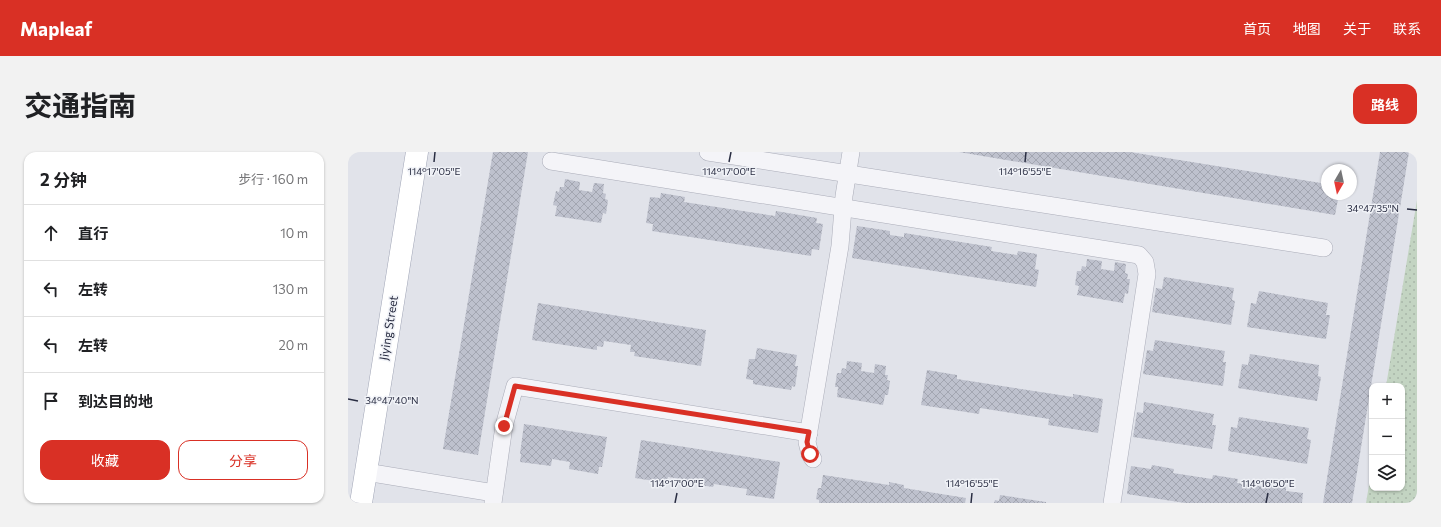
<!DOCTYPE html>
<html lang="zh">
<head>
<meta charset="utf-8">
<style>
  body { margin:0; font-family:Commissioner,"Noto Sans SC",sans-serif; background:#f2f2f2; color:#202124 }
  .controls { position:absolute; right:12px; bottom:12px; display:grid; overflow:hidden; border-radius:8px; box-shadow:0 1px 3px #0004 }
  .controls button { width:36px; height:36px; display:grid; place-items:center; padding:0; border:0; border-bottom:1px solid #e0e0e0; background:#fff; color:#202124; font:20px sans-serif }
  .compass { position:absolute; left:973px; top:12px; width:36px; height:36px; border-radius:50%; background:#fff; box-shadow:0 1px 3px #0004; rotate:189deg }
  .stop { position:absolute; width:12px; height:12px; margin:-9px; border:3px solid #d93025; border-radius:50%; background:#fff }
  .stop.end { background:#d93025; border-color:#fff; box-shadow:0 1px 4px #0008 }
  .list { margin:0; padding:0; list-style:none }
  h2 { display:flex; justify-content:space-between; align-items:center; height:52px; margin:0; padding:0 16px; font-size:17px }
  h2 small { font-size:13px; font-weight:400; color:#757577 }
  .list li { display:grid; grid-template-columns:26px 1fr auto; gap:12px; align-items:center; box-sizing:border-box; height:56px; padding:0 16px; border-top:1px solid #e0e0e0 }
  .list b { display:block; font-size:15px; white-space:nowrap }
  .list em { font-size:13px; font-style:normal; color:#757577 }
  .actions { display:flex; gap:8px; padding:12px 16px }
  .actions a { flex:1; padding:9px 0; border:1px solid #d93025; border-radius:12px; text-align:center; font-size:14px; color:#d93025 }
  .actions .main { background:#d93025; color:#fff }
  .icon { flex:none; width:22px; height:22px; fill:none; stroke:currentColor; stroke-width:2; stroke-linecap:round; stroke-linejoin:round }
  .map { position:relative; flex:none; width:1069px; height:351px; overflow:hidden; border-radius:12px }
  header { display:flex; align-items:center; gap:24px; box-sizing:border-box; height:56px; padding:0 20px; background:#d93025; color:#fff }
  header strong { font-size:19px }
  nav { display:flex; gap:22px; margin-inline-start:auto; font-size:14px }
  .intro { display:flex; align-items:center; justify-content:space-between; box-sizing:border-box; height:96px; padding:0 24px }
  h1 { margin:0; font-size:28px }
  .button { padding:10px 18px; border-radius:12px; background:#d93025; color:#fff; font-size:14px; font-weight:700 }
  main { display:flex; gap:24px; padding:0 24px }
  aside { flex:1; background:#fff; border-radius:12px; box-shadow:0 1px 3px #0004 }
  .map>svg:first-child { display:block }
  .grass { fill:url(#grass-dots) }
  .building { fill:url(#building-cross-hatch) }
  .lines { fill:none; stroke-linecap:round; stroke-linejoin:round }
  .minor-casing { stroke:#aaacb8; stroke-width:18 }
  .major-casing { stroke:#a0a5b6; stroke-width:23 }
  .minor { stroke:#f4f4f8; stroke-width:17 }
  .major { stroke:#fff; stroke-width:22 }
  .route { stroke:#d93025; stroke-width:5 }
  .ticks { fill:none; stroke:#292d42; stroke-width:1.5 }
  .labels { text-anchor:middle; stroke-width:3; stroke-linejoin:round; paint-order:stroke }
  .street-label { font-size:12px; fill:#292d42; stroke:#f0f2f7 }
  .ticks-label { font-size:10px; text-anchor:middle; fill:#292d42; stroke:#f0f2f7; stroke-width:3; stroke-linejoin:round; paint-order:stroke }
</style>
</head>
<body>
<header>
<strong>Mapleaf</strong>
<nav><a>首页</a><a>地图</a><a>关于</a><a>联系</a></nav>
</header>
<div class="intro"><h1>交通指南</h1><a class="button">路线</a></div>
<main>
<aside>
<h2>2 分钟<small>步行 · 160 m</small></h2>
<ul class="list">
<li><svg class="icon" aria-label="ahead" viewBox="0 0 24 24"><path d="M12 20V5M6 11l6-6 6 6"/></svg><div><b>直行</b></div><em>10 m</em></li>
<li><svg class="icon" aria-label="left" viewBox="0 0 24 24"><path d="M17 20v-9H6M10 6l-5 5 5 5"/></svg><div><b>左转</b></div><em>130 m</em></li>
<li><svg class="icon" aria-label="left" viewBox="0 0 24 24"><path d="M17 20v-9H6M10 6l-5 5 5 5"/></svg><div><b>左转</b></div><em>20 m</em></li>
<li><svg class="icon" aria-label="arrive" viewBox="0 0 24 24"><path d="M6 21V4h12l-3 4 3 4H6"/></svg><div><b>到达目的地</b></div></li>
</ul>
<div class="actions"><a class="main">收藏</a><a>分享</a></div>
</aside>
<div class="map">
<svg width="1069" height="351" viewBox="0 0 1069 351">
  <defs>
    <pattern id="grass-dots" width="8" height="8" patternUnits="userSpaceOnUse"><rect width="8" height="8" fill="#c3d4c2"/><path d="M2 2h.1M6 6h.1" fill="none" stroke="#a8b6a8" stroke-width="1.8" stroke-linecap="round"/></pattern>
    <pattern id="building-cross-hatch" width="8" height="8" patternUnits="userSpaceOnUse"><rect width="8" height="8" fill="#bec1cd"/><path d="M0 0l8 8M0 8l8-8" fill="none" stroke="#a3a6b1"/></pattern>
  </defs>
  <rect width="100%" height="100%" fill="#e1e3ea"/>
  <!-- grass -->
  <path class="grass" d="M 1069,48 L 1069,351 L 1018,351 L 1024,315 L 1024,336 L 1054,336 L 1054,234 L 1038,234 Z"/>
  <!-- building -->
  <g class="building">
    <path d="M 145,0 L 180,0 L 130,303 L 95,297 Z"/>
    <path d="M 611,0 L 782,0 L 979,32 L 979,42 L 991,42 L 987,63 Z"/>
    <path d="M 1032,0 L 1061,0 L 1004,351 L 975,351 Z"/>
    <path d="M 217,27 L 232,30 L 231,38 L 244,40 L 246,31 L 256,32 L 255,41 L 258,42 L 257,47 L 260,48 L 258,62 L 255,61 L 253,71 L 207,64 L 209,54 L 205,53 L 208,39 L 211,40 L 212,35 L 216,35 Z"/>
    <path d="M 313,41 L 337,45 L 336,50 L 427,64 L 428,59 L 469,66 L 468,71 L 475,72 L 471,98 L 464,97 L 463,104 L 304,79 L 305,72 L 298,71 L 302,45 L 312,46 Z"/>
    <path d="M 509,74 L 542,79 L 542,83 L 556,85 L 556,81 L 644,95 L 643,99 L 669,103 L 670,99 L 689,102 L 687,117 L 691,118 L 688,135 L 504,106 Z"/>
    <path d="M 739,107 L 754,109 L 753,117 L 766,119 L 767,110 L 778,112 L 777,121 L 780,122 L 779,127 L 782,127 L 780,142 L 777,141 L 775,151 L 729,143 L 731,134 L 727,133 L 729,119 L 733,119 L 734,114 L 738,115 Z"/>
    <path d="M 816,125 L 886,136 L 884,148 L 887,149 L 883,173 L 804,160 L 808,136 L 814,137 Z"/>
    <path d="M 911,139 L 980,151 L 978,163 L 982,163 L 978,187 L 899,175 L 903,151 L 908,152 Z"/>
    <path d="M 190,151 L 358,178 L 353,214 L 286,204 L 287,200 L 282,200 L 283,193 L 256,189 L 255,195 L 249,194 L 249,198 L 184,188 Z"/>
    <path d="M 807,188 L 877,199 L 875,210 L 878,210 L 875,234 L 795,222 L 799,198 L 805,199 Z"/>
    <path d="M 409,196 L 449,203 L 447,214 L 450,214 L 447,235 L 444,234 L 443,238 L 405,232 L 405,228 L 398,227 L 401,207 L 407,207 Z"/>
    <path d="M 902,202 L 971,213 L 970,224 L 973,225 L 969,249 L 890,236 L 894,212 L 900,213 Z"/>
    <path d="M 499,209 L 514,211 L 513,219 L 526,221 L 527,212 L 538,214 L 537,223 L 540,223 L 539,228 L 542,229 L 540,243 L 537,243 L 535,253 L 489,245 L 490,235 L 487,235 L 489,221 L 493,221 L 494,216 L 498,217 Z"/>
    <path d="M 579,218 L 609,223 L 609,227 L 725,245 L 725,242 L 755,247 L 750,281 L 700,273 L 701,267 L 632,256 L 631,262 L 573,253 Z"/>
    <path d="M 796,250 L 866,262 L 864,273 L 868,273 L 864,297 L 785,285 L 789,260 L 795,261 Z"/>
    <path d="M 891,265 L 961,276 L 959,287 L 963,288 L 959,312 L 880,299 L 883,275 L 889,276 Z"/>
    <path d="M 176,272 L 259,285 L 254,315 L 251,315 L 250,322 L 221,317 L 222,310 L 204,307 L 203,314 L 172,310 L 173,302 L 172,302 Z"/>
    <path d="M 293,288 L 432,310 L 426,347 L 398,343 L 399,337 L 366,332 L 365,335 L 352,333 L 352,330 L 320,325 L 319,331 L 287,326 Z"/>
    <path d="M 804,313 L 826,317 L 825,321 L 864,327 L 865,323 L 890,327 L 889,331 L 918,335 L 918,332 L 938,335 L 938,339 L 955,341 L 954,351 L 837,351 L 779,342 L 783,314 L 803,317 Z"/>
    <path d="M 475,323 L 541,333 L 541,330 L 556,333 L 556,336 L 618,346 L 617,351 L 471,351 L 471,348 L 468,347 L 470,336 L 473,336 Z"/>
    <path d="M 652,343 L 698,350 L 698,351 L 646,351 L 647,348 L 651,349 Z"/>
  </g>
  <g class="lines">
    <defs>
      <g id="minor">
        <path d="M 360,0 L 976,96"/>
        <path d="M 203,9 L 791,103 L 797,110 L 799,122 L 764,351"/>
        <path d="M 465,307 L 462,302 L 459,290 L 492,94 L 496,44 L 503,0"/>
        <path d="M 18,320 L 146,341"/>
        <path d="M 145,351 L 156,274 L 167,234 L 461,281"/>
      </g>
      <path id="major" d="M 13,351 L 69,0"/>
    </defs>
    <!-- minor casing -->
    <use href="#minor" class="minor-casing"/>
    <!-- major casing -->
    <use href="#major" class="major-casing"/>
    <!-- minor -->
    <use href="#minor" class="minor"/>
    <!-- major -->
    <use href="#major" class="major"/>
  </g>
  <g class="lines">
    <!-- route -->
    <path class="route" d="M 156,274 L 167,234 L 461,280 L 459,290 L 462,302"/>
  </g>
  <!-- ticks -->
  <path class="ticks" d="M 86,10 L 87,0M 381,10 L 383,0M 677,10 L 678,0M 1059,57 L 1069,58M 0,247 L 10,249M 327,351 L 329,341M 623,351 L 624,341M 918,351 L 920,341"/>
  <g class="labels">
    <!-- street labels -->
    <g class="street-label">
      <text transform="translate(41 176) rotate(-81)" y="4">Jiying Street</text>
    </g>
  </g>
  <g class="ticks-label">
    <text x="86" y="23">114°17'05"E</text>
    <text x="381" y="23">114°17'00"E</text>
    <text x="677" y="23">114°16'55"E</text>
    <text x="1025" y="60">34°47'35"N</text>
    <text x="44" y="252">34°47'40"N</text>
    <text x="329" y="335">114°17'00"E</text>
    <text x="624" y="335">114°16'55"E</text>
    <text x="920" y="335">114°16'50"E</text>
  </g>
</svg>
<div class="controls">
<button>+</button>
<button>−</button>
<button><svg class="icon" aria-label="layers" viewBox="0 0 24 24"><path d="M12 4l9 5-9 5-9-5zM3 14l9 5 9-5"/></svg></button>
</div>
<svg class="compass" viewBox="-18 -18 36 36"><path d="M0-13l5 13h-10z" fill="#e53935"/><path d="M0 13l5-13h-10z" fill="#757577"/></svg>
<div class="stop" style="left:462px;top:302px"></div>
<div class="stop end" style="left:156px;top:274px"></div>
</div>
</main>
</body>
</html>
